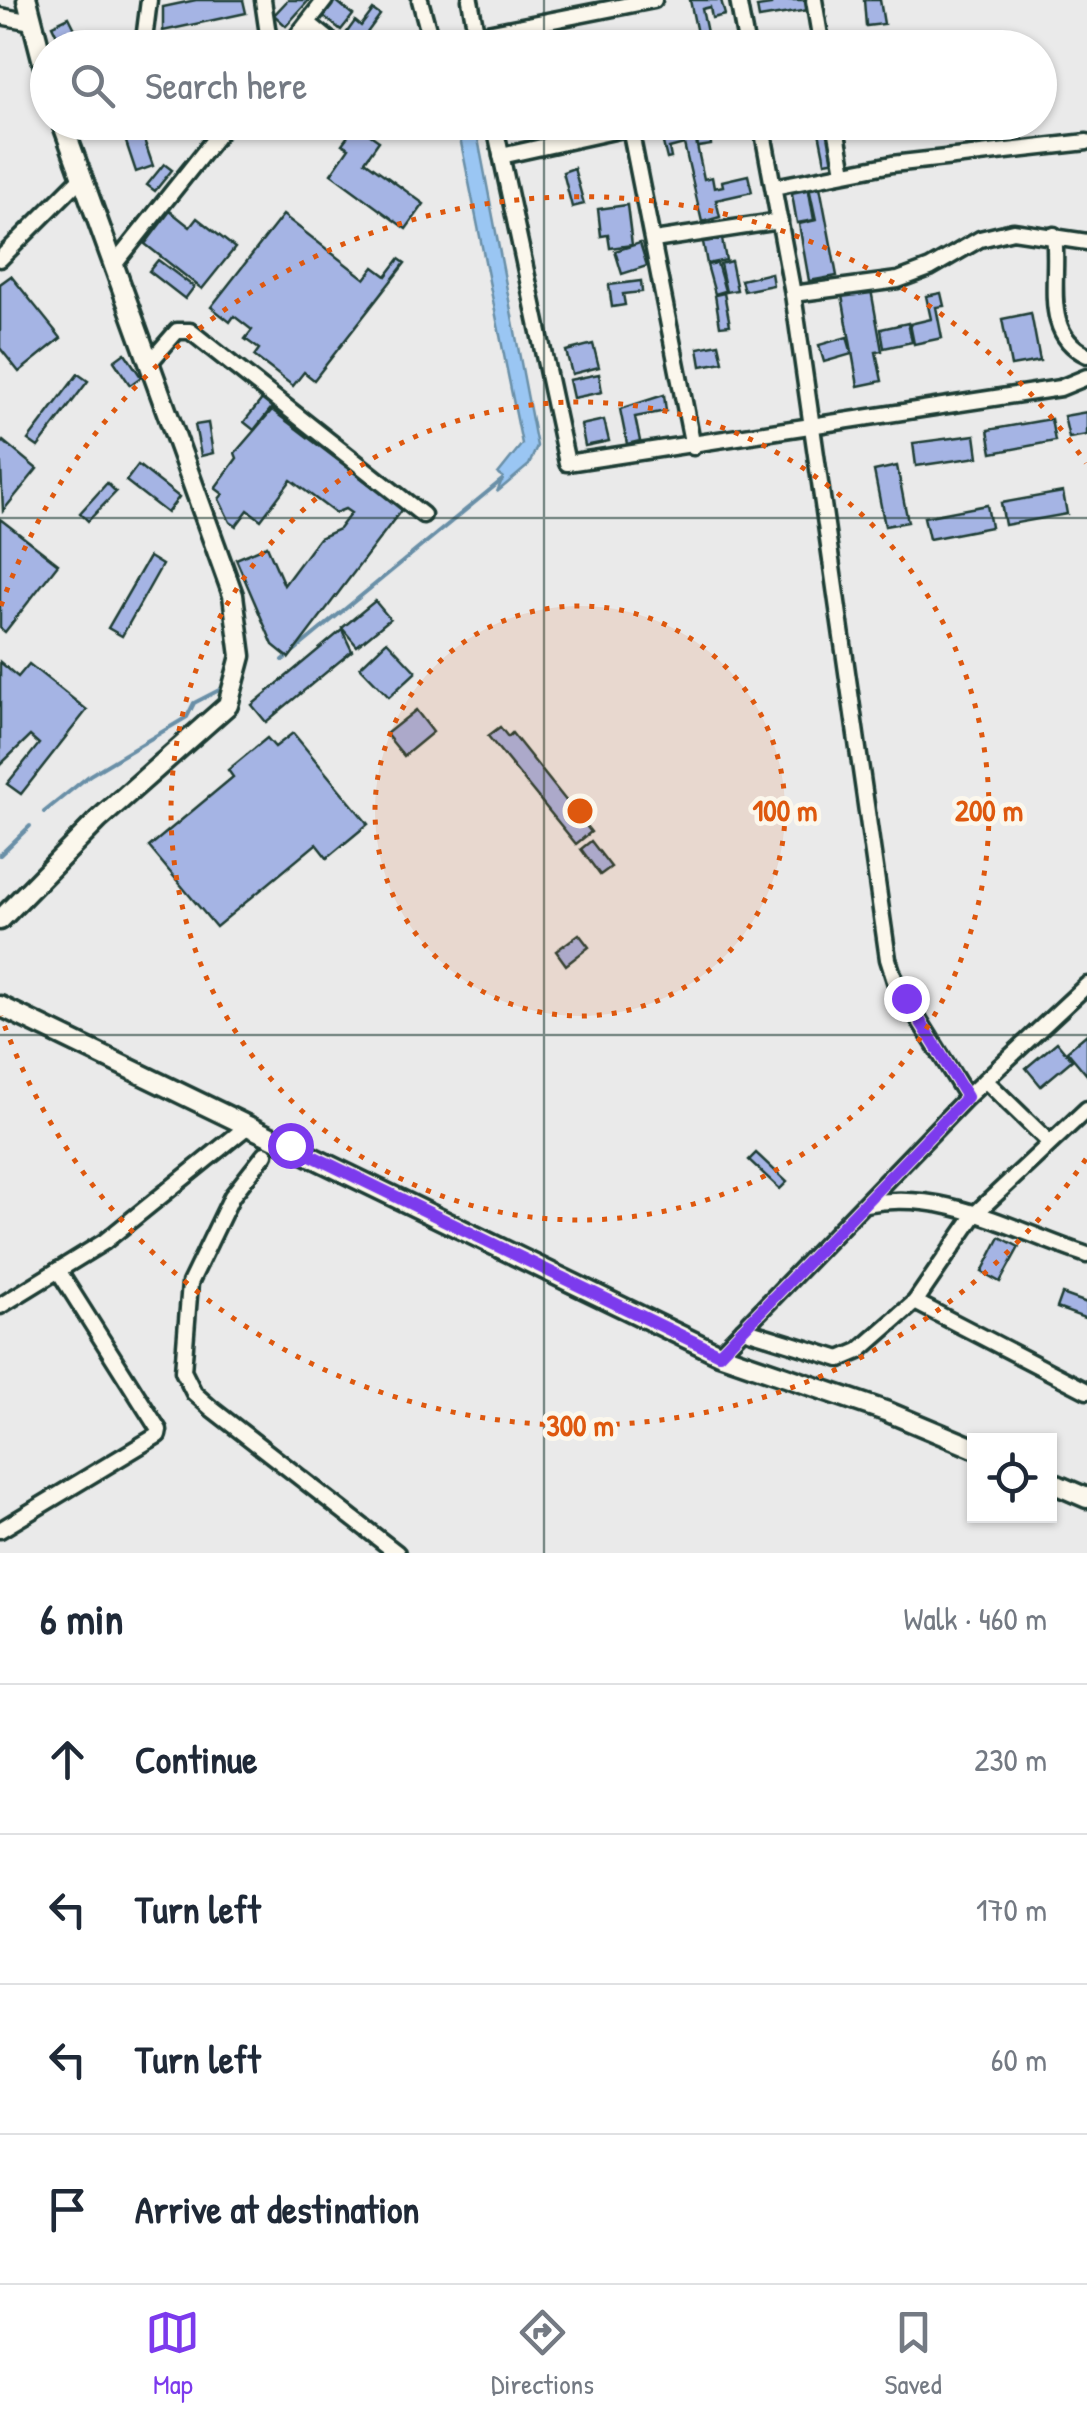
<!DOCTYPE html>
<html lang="en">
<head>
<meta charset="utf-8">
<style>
  body { margin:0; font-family:"Patrick Hand",sans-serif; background:#f6f6f7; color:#1f2937 }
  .controls { position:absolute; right:30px; bottom:30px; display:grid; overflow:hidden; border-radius:0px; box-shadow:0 2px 8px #0004 }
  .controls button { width:90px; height:90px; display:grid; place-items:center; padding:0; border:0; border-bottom:2px solid #e0e1e3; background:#fff; color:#1f2937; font:50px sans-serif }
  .stop { position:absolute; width:30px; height:30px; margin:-22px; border:8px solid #7c3aed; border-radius:50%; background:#fff }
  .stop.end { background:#7c3aed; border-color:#fff; box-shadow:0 2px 10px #0008 }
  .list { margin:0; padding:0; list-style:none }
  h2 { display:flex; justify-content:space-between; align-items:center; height:130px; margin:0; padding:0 40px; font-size:42px }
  h2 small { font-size:32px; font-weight:400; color:#747a83 }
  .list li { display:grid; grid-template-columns:65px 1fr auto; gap:30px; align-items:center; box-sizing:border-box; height:150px; padding:0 40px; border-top:2px solid #e0e1e3 }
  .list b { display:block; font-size:38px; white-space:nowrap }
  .list em { font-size:32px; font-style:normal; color:#747a83 }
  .icon { flex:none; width:55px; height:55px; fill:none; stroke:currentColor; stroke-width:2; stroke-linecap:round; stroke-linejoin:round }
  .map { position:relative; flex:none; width:1087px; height:1553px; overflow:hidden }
  .search { position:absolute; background:#fff; box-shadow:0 2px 8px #0004; left:30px; right:30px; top:30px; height:110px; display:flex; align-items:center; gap:25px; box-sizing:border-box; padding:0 35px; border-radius:55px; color:#747a83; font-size:38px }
  .sheet { height:730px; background:#fff }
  nav { display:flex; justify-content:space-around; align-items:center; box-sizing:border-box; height:140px; border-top:2px solid #e0e1e3; background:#fff; font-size:28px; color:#747a83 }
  nav a { display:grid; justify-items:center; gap:5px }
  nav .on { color:#7c3aed }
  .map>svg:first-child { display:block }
  .water { fill:#9ac6f3; stroke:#698fa7; stroke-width:2.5 }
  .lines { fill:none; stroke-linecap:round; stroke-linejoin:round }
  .stream { stroke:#698fa7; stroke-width:4 }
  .building { fill:#a5b4e4; stroke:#1f3d34; stroke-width:2.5 }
  .minor-casing { stroke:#1f3d34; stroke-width:21 }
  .tertiary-casing { stroke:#1f3d34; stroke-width:25 }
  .minor { stroke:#fbf7ec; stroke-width:14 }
  .tertiary { stroke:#fbf7ec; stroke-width:18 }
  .route { stroke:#7c3aed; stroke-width:12 }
  .grid { fill:none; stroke:#1f3d34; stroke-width:2.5; stroke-opacity:0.55 }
  .ring { fill:none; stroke:#de580e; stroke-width:5; stroke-dasharray:5 10 }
  .centre { fill:#de580e; stroke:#fbf7ec; stroke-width:5 }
  .ring-label { font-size:30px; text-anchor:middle; font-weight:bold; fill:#de580e; stroke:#fbf7ec; stroke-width:9; stroke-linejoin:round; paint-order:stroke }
</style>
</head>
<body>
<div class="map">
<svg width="1087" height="1553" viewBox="0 0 1087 1553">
  <rect width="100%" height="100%" fill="#eaeaea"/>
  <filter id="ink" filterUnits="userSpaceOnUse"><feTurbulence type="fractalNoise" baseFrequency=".01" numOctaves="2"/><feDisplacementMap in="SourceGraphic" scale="20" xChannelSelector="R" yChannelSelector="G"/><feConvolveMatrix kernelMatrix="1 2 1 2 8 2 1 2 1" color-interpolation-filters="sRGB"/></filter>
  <g filter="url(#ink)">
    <!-- water -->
    <path class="water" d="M 457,123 L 475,123 L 537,446 L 529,465 L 497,492 L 503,477 L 498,474 L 522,444 Z"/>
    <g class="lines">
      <!-- stream -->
      <g class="stream">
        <path d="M 283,660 L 502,480"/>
        <path d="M 44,812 L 90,775 L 187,717 L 194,703 L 225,687"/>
        <path d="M 0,855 L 30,826"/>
      </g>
    </g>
    <!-- building -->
    <g class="building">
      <path d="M 196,0 L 243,0 L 246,13 L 163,31 L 163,7 Z"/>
      <path d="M 288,0 L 309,0 L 286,26 L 274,15 Z"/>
      <path d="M 335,0 L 353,15 L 341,30 L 322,15 Z"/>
      <path d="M 690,0 L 721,0 L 725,15 L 712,18 L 710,7 L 702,9 L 710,47 L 700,48 Z"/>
      <path d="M 770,0 L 807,0 L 808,10 L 759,18 L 757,7 L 771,5 Z"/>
      <path d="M 864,0 L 880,0 L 884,24 L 866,26 Z"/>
      <path d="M 373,10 L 380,15 L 358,45 L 345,35 L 355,21 L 361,26 Z"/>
      <path d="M 69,17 L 80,39 L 87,36 L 93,48 L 62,46 L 52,25 Z"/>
      <path d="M 522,31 L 525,48 L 504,48 L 501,36 Z"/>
      <path d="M 138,122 L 153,166 L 136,172 L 121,127 Z"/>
      <path d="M 692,122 L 704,179 L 712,177 L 714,188 L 723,186 L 722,181 L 748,175 L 752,192 L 716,200 L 720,217 L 702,222 L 684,144 L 669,148 L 671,158 L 667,159 L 660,131 Z"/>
      <path d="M 695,122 L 709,122 L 711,145 L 698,147 Z"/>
      <path d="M 817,122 L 830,122 L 837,160 L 825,162 Z"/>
      <path d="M 356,125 L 379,141 L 365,161 L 424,204 L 406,229 L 331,174 L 349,148 L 342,144 Z"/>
      <path d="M 164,164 L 172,170 L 155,191 L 147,185 Z"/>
      <path d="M 574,168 L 584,204 L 572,207 L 563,172 Z"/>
      <path d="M 818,176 L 837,276 L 809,281 L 799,224 L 816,220 L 807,178 Z"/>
      <path d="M 807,180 L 814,220 L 797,223 L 790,183 Z"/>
      <path d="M 627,205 L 632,245 L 610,248 L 608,235 L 601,236 L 598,209 Z"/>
      <path d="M 170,211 L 190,227 L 197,218 L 235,248 L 202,289 L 145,244 Z"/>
      <path d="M 283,215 L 365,279 L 374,267 L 386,276 L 399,259 L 405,263 L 314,380 L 304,372 L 293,386 L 254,356 L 259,349 L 245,339 L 252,330 L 234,316 L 230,322 L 211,307 Z"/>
      <path d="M 722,239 L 726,260 L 707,264 L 703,242 Z"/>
      <path d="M 640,243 L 647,266 L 622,274 L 615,251 Z"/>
      <path d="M 158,260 L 194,287 L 185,299 L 149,271 Z"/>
      <path d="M 731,261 L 737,290 L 726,292 L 720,264 Z"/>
      <path d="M 717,263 L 725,291 L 715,294 L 707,265 Z"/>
      <path d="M 771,273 L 773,285 L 744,291 L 741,280 Z"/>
      <path d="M 11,276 L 61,338 L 19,372 L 0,348 L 0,284 Z"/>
      <path d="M 641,281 L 642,292 L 623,294 L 625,305 L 612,307 L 609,285 Z"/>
      <path d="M 870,284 L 882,351 L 876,352 L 882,381 L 858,386 L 841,290 Z"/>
      <path d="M 724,293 L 730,325 L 720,326 L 715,295 Z"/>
      <path d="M 941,293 L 944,306 L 936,307 L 942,338 L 914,344 L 910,324 L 931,319 L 926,296 Z"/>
      <path d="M 1031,313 L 1040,361 L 1011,366 L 1002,319 Z"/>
      <path d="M 908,323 L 912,342 L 884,348 L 881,329 Z"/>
      <path d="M 847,337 L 852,354 L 824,362 L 819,345 Z"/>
      <path d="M 593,344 L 599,367 L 572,374 L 566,351 Z"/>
      <path d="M 719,344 L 723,362 L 701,366 L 698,348 Z"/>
      <path d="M 125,353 L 141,377 L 130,385 L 114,361 Z"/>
      <path d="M 78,374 L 88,381 L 38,447 L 28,440 Z"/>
      <path d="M 599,374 L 602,392 L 573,398 L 569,380 Z"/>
      <path d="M 664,395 L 666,411 L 635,417 L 640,441 L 627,444 L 620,409 Z"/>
      <path d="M 263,398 L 273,406 L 254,430 L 244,422 Z"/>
      <path d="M 272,410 L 402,509 L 289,658 L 273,645 L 236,559 L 267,546 L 284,585 L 319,538 L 339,529 L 351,513 L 345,509 L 335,513 L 291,480 L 261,520 L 248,510 L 236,526 L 230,522 L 219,499 L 223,494 L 215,488 L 237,458 L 235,453 Z"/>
      <path d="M 1087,412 L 1087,435 L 1069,438 L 1064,416 Z"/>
      <path d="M 1051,419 L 1055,441 L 992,453 L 988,430 Z"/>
      <path d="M 604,420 L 609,441 L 585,446 L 581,425 Z"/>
      <path d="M 208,423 L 213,453 L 201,456 L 195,425 Z"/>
      <path d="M 975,435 L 978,457 L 916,466 L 913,443 Z"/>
      <path d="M 3,441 L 37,469 L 3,511 L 0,445 Z"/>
      <path d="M 138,465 L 179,497 L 167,513 L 126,481 Z"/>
      <path d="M 897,466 L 908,522 L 885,526 L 874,471 Z"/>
      <path d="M 107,483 L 116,492 L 88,521 L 80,513 Z"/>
      <path d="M 1063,492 L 1067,514 L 1005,525 L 1001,503 Z"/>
      <path d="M 987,505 L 991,527 L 929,539 L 924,517 Z"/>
      <path d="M 0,519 L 58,564 L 5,632 L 0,628 Z"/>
      <path d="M 149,557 L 162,565 L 122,636 L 108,628 Z"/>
      <path d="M 375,601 L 390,619 L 357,646 L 342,628 Z"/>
      <path d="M 342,630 L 352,651 L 266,722 L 252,705 Z"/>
      <path d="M 387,641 L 416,672 L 389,697 L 360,667 Z"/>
      <path d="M 0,662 L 18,677 L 29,664 L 87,710 L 21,794 L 7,784 L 39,744 L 30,736 L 0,765 Z"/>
      <path d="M 416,710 L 433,732 L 404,756 L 386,734 Z"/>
      <path d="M 500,727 L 508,737 L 512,733 L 591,832 L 576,844 L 488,736 Z"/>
      <path d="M 293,733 L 368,824 L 327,858 L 316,844 L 216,927 L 149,847 L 233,777 L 228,770 L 267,738 L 275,747 Z"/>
      <path d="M 591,841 L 611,867 L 600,875 L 581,849 Z"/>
      <path d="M 579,934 L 589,947 L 566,965 L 556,951 Z"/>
      <path d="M 1087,1034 L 1087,1075 L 1067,1051 Z"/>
      <path d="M 1057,1042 L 1072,1060 L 1041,1086 L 1026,1068 Z"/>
      <path d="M 756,1153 L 787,1182 L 780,1189 L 749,1160 Z"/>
      <path d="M 1000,1237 L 1019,1247 L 1000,1282 L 982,1272 Z"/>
      <path d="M 1062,1294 L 1087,1303 L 1087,1319 L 1057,1308 Z"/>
    </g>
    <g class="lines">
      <defs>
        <g id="minor">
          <path d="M 263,0 L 270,48"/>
          <path d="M 420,0 L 433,48"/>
          <path d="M 470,0 L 479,48"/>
          <path d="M 738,0 L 747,48"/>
          <path d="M 814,0 L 822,48"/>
          <path d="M 0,16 L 32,22"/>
          <path d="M 308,23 L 339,48"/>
          <path d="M 477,35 L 654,0"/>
          <path d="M 143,48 L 149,0"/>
          <path d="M 288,48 L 325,0"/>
          <path d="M 494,122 L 567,463 L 1060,388 L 1087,377"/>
          <path d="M 761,122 L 793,294 L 888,959 L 895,981 L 967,1097"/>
          <path d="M 835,122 L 844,172"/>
          <path d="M 630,128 L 693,447"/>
          <path d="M 501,156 L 655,122"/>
          <path d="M 774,187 L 892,164 L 1087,142"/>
          <path d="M 1054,235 C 1060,278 1040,333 1087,355"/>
          <path d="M 654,240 L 780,221"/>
          <path d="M 0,259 L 82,177"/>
          <path d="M 114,265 L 228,122"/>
          <path d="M 793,294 L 898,280 L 930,268 L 980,239 L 1013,231 L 1087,242"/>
          <path d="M 150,362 L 177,331 L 190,331 L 423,515"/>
          <path d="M 985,1080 L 1050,1143"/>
          <path d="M 265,1154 L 232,1196 L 190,1283 L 183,1371 L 194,1393 L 212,1409 L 397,1553"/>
          <path d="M 865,1204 C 947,1189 1011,1230 1087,1255"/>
          <path d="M 915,1302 L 1087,1391"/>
          <path d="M 0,1306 L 104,1242 L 249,1125"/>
          <path d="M 743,1329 L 840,1359 L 859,1351 L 915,1302 L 976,1213 L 1087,1109"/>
          <path d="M 719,1354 L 967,1097 L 1087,985"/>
          <path d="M 0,1530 L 158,1435 L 159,1430 L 58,1270"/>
        </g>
        <g id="tertiary">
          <path d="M 27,0 L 48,82"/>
          <path d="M 0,920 L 98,820 L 228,705 L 241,656 L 233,595 L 62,122"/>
          <path d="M 0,1006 L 719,1354 L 888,1412 L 974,1448"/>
          <path d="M 1050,1482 L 1087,1498"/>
        </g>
      </defs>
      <!-- minor casing -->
      <use href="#minor" class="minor-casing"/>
      <!-- tertiary casing -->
      <use href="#tertiary" class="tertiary-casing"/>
      <!-- minor -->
      <use href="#minor" class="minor"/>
      <!-- tertiary -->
      <use href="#tertiary" class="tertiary"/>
    </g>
  </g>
  <g class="lines" filter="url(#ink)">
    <!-- route -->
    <path class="route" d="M 290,1145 L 719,1354 L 967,1097 L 906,998"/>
  </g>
  <!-- grid -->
  <path class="grid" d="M 544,0 L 544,48M 544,122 L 544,1553M 0,518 L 1087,518M 0,1035 L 1087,1035"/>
  <!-- distance rings -->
  <circle cx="580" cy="811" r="205" fill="#de580e" fill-opacity=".12"/>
  <g class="ring">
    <circle cx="580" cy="811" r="205"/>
    <circle cx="580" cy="811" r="409"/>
    <path d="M1086 1159A614 614 0 0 1 1 1016M1 606A614 614 0 0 1 1086 463"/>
  </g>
  <circle cx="580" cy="811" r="15" class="centre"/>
  <g class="ring-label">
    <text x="785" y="821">100 m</text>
    <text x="989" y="821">200 m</text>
    <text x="580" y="1436">300 m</text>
  </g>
</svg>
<div class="controls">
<button><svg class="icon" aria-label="locate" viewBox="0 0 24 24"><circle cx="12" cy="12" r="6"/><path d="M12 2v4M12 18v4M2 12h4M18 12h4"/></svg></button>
</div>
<div class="stop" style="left:290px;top:1145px"></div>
<div class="stop end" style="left:906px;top:998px"></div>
<div class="search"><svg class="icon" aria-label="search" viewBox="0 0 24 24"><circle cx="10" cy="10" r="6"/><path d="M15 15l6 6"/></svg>Search here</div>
</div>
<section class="sheet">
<h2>6 min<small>Walk · 460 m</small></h2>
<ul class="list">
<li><svg class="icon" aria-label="ahead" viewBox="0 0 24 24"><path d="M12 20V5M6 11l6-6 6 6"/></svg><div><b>Continue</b></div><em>230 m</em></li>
<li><svg class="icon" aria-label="left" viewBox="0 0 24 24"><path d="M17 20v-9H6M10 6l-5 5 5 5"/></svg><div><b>Turn left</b></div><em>170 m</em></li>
<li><svg class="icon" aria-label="left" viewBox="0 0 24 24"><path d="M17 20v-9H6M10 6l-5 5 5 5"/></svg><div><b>Turn left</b></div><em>60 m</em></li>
<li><svg class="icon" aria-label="arrive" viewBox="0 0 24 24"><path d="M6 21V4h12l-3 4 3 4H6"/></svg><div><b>Arrive at destination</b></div></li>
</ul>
</section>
<nav>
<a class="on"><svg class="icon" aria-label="map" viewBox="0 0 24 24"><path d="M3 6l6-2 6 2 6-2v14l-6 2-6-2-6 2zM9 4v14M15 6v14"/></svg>Map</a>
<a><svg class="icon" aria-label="directions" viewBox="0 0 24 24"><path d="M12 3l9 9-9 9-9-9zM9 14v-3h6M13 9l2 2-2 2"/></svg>Directions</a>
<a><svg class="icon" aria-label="saved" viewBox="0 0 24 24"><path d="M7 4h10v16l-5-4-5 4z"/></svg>Saved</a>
</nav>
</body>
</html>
